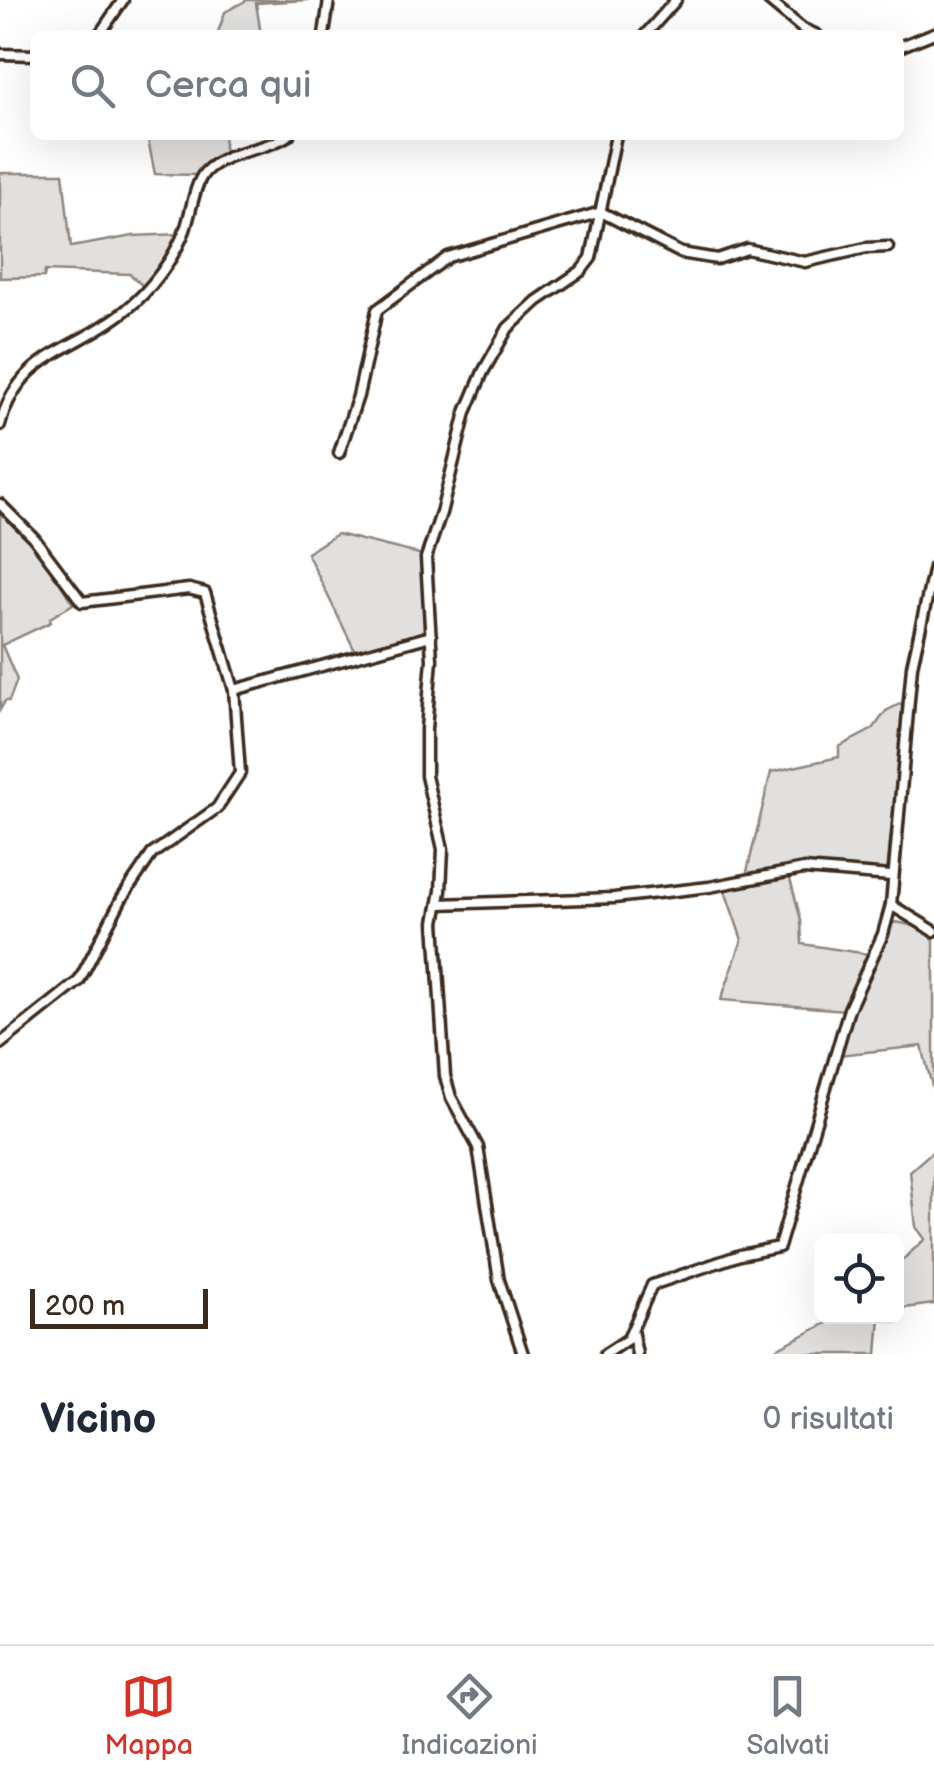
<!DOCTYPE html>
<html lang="it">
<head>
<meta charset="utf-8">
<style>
  body { margin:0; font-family:"Balsamiq Sans",sans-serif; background:#f6f6f7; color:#1f2937 }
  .controls { position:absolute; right:30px; bottom:30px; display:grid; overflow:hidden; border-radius:15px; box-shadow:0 10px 40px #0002 }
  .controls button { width:90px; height:90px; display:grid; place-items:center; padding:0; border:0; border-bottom:2px solid #e0e1e3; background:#fff; color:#1f2937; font:50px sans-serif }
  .scale { position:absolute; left:30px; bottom:25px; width:178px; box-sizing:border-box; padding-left:10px; border:5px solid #3b2a1e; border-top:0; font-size:28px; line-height:35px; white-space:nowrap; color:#3b2a1e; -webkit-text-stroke:8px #fff; paint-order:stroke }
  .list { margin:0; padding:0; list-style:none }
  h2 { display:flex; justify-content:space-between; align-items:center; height:130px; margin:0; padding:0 40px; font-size:42px }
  h2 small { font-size:32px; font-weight:400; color:#747a83 }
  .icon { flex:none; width:55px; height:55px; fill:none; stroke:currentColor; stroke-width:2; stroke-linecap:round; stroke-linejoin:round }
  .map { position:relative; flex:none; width:934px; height:1354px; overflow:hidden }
  .search { position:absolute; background:#fff; box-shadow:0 10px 40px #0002; left:30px; right:30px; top:30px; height:110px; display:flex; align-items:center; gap:25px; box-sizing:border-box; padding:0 35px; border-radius:15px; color:#747a83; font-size:38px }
  .sheet { height:290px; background:#fff }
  nav { display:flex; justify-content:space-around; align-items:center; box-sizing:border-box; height:140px; border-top:2px solid #e0e1e3; background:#fff; font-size:28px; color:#747a83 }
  nav a { display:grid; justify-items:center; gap:5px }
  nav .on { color:#d93025 }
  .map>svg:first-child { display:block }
  .green { fill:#e2e0de; stroke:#8e857e; stroke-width:2.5 }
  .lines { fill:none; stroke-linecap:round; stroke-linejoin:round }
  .minor-casing { stroke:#3b2a1e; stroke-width:15 }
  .minor { stroke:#fff; stroke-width:8 }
</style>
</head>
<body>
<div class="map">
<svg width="934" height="1354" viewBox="0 0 934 1354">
  <rect width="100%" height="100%" fill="#fff"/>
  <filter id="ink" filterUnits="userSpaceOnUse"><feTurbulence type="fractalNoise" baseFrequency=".01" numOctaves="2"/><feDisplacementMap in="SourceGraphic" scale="20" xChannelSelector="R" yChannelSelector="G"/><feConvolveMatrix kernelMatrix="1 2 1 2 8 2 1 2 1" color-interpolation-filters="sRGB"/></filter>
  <g filter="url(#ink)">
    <!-- green -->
    <g class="green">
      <path d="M 247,0 L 308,0 L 256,3 L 261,35 L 217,35 L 225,12 Z"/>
      <path d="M 147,135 L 224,135 L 224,157 L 211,161 L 197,175 L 155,174 Z"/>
      <path d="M 0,173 L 63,173 L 71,247 L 133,236 L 180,234 L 145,288 L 130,274 L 45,271 L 44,277 L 0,278 Z"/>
      <path d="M 0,507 L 38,547 L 73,604 L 50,618 L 51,622 L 2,645 L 17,680 L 9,701 L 5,701 L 0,710 Z"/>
      <path d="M 337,534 L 423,555 L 428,640 L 358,657 L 307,553 Z"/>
      <path d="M 904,702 L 887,872 L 810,867 L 746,876 L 771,772 L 839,757 L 839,747 L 873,729 L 886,711 Z"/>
      <path d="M 789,875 L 801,920 L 802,944 L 868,954 L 845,1010 L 721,1000 L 742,940 L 724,888 Z"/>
      <path d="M 896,922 L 915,926 L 934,939 L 934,1094 L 922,1046 L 838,1055 L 857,986 L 887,926 Z"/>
      <path d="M 934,1150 L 934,1304 L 897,1309 L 897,1265 L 925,1239 L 916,1227 L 910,1171 Z"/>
      <path d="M 841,1316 L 880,1317 L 877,1354 L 777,1354 L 778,1348 Z"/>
    </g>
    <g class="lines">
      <defs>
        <g id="minor">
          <path d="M 768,0 L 803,29 L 817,35"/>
          <path d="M 99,35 L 123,0"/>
          <path d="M 324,35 L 329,0"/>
          <path d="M 645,35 L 676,0"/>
          <path d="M 899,47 L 934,33"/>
          <path d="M 0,54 L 35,55"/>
          <path d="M 0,425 C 19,352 75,352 126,310 C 150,291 174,259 185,230 C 191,214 194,184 205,172 C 228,149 263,152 289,135"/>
          <path d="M 339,453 L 358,396 L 377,310 L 448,257 L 601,212 L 681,253 L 717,259 L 747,249 L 805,262 L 866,248 L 888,247"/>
          <path d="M 0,504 L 34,538 L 82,602 L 189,589 L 205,593 L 234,690 L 240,773 L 217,808 L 152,854 L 122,898 L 79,981 L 0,1044"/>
          <path d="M 234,690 L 431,636"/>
          <path d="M 439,904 L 614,898 L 709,887 L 804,869 L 891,876"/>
          <path d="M 891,905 L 934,931"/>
          <path d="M 632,1330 L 637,1354"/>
          <path d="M 523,1354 L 499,1280 L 478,1147 L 451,1097 L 445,1076 L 435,922 L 441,891 L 443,849 L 426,776 L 426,729 L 432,660 L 426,558 L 441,513 L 466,412 L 483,372 L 508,328 L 537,301 L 581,271 L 591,258 L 616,135"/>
          <path d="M 605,1354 L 628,1339 L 652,1285 L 740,1255 L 779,1247 L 849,1009 L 883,934 L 891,905 L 912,666 L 934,567"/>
        </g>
      </defs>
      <!-- minor casing -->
      <use href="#minor" class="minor-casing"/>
      <!-- minor -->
      <use href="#minor" class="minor"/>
    </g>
  </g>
</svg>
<div class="controls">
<button><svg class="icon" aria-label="locate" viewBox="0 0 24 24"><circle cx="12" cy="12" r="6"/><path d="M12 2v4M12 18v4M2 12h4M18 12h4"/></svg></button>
</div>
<div class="scale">200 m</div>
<div class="search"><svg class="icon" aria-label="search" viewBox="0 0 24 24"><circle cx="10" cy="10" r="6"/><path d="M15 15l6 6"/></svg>Cerca qui</div>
</div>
<section class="sheet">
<h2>Vicino<small>0 risultati</small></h2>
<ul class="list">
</ul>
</section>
<nav>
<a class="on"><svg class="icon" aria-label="map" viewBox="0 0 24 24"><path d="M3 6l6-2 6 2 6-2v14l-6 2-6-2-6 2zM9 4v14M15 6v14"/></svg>Mappa</a>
<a><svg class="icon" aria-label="directions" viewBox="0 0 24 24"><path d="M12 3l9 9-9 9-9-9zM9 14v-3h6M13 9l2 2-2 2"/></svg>Indicazioni</a>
<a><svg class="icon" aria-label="saved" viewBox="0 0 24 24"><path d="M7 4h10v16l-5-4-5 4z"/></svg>Salvati</a>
</nav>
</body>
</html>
